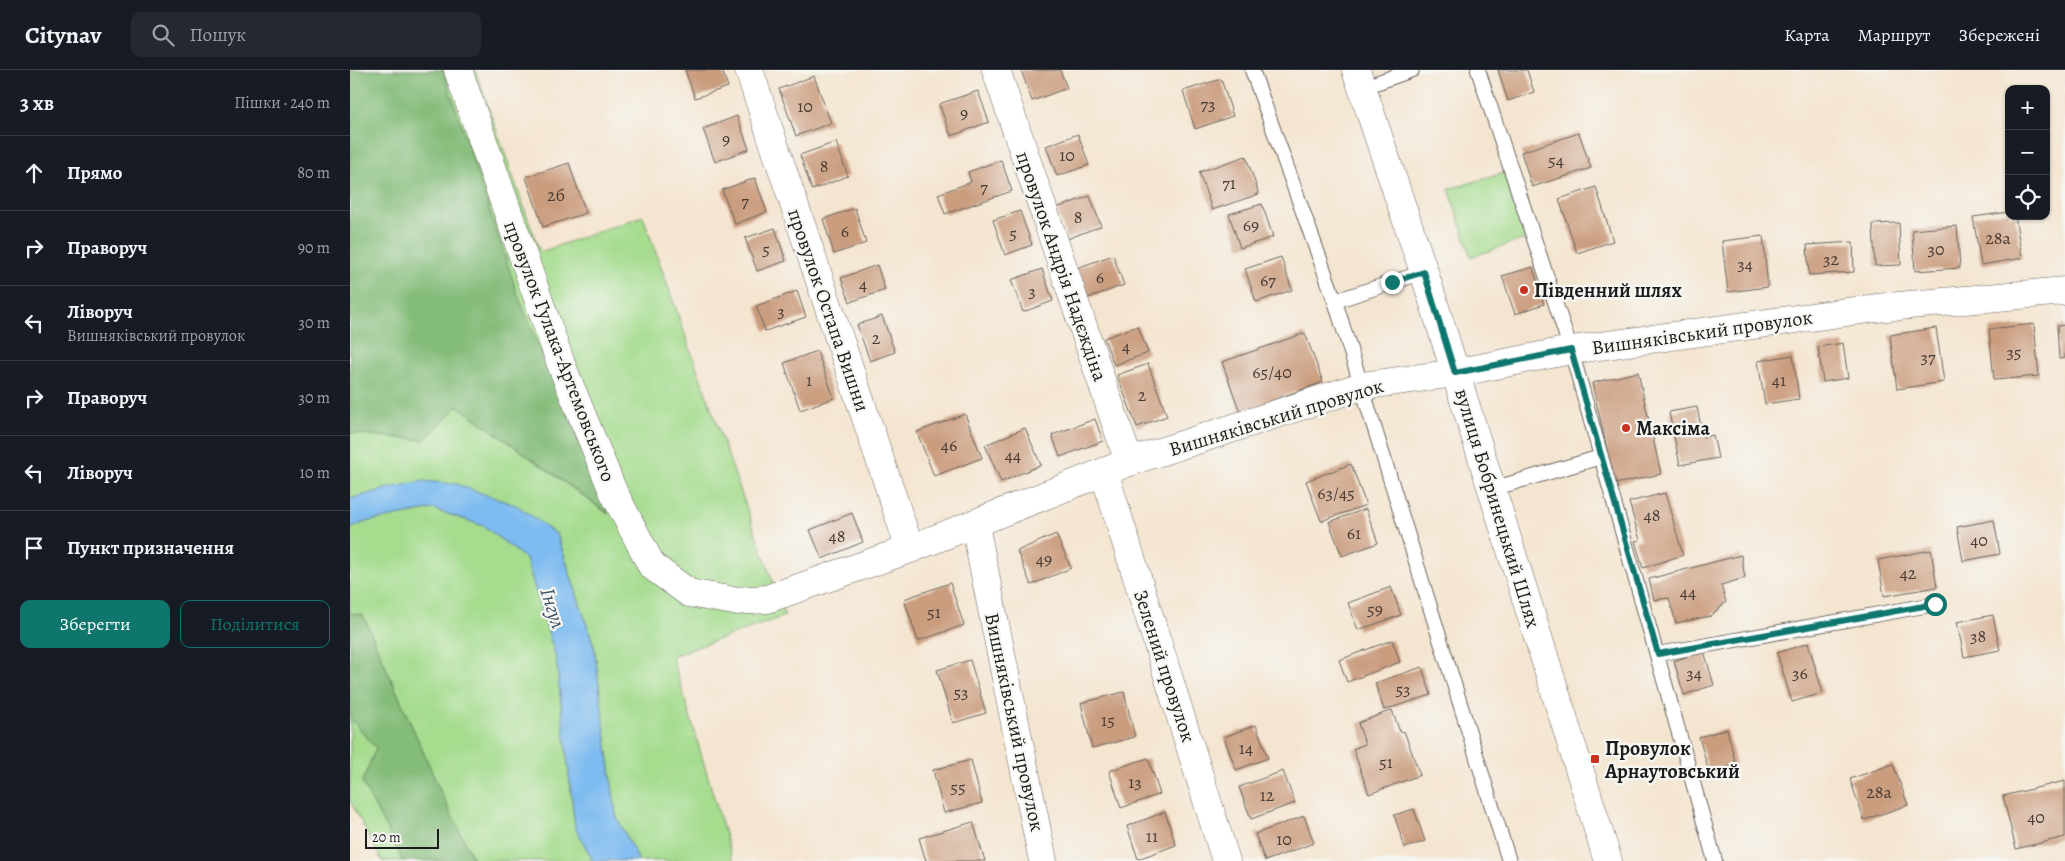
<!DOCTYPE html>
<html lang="uk">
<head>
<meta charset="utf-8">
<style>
  body { margin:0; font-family:Alegreya,serif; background:#242831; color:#f1f3f6 }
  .controls { position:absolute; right:15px; top:15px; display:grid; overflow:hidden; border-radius:10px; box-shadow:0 1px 4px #0004 }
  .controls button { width:45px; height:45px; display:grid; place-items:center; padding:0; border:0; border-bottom:1px solid #363941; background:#171b24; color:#f1f3f6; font:25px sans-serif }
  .scale { position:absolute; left:15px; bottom:12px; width:74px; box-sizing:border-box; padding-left:5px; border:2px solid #1c1c1c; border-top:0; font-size:14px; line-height:18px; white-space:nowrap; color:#1c1c1c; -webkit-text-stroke:4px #f6f6f2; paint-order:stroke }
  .stop { position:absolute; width:15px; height:15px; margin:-11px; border:4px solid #0f766e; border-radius:50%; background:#fff }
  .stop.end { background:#0f766e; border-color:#fff; box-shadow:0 1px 5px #0008 }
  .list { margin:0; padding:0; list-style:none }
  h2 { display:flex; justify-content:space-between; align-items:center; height:65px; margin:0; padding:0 20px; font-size:21px }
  h2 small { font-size:16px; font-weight:400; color:#9ea1a6 }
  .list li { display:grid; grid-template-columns:32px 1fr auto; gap:15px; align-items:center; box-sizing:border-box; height:75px; padding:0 20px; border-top:1px solid #363941 }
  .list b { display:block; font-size:19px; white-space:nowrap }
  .list p { margin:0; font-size:16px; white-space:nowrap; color:#9ea1a6 }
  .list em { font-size:16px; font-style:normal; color:#9ea1a6 }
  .actions { display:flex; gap:10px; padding:15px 20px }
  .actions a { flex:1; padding:11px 0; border:1px solid #0f766e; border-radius:10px; text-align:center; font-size:18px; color:#0f766e }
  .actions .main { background:#0f766e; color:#fff }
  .icon { flex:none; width:28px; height:28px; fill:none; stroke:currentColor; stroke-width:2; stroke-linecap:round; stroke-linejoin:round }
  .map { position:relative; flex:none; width:1715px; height:791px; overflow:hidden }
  header { display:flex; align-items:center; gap:30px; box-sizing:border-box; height:70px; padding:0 25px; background:#171b24; border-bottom:1px solid #363941 }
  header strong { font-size:24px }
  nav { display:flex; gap:28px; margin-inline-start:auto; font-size:18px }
  .search { width:350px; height:45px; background:#242831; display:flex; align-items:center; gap:12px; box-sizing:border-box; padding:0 18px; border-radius:10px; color:#9ea1a6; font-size:19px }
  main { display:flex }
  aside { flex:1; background:#171b24 }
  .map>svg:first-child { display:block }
  .green { fill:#a5dc8e; stroke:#607c55 }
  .forest { fill:#84bc79; stroke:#506c4a }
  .water { fill:#7dbbf0; stroke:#4c6c86 }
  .building { fill:#cb9d7f }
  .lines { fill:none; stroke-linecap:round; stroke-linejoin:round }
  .service-casing { stroke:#68625b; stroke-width:16 }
  .minor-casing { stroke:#68625b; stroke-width:29 }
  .primary-casing { stroke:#68625b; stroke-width:29 }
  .service { stroke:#fff; stroke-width:14 }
  .minor { stroke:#fff; stroke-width:28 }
  .primary { stroke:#fff; stroke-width:28 }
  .route { stroke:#0f766e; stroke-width:6 }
  .poi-dot { fill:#c8321e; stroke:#f6f6f2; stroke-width:2 }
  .labels { text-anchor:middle; stroke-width:4.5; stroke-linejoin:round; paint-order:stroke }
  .number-label { font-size:18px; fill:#483c35 }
  .street-label { font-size:20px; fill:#1c1c1c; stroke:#f6f6f2 }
  .poi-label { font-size:20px; font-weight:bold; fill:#1c1c1c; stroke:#f6f6f2; text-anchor:start }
  .water-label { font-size:21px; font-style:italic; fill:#3e5466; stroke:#f6f6f2 }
</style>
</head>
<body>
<header>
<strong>Citynav</strong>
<div class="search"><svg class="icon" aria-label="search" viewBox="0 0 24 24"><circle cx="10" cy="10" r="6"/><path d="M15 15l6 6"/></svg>Пошук</div>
<nav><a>Карта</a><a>Маршрут</a><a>Збережені</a></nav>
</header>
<main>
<aside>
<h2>3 хв<small>Пішки · 240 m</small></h2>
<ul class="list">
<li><svg class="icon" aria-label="ahead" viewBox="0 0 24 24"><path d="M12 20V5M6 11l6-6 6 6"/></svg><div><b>Прямо</b></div><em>80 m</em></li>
<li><svg class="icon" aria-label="right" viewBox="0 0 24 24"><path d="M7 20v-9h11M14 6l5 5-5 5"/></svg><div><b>Праворуч</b></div><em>90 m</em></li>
<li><svg class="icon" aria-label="left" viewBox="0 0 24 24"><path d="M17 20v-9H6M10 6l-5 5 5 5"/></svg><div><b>Ліворуч</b><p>Вишняківський провулок</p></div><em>30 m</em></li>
<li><svg class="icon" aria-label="right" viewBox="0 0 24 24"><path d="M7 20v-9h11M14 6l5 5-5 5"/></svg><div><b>Праворуч</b></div><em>30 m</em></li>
<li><svg class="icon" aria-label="left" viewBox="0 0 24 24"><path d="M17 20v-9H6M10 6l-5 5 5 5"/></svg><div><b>Ліворуч</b></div><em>10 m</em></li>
<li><svg class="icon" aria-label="arrive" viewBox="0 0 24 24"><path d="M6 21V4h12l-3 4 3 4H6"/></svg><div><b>Пункт призначення</b></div></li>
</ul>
<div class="actions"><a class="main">Зберегти</a><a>Поділитися</a></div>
</aside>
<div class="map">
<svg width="1715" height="791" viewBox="0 0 1715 791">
  <rect width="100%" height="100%" fill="#f6f6f2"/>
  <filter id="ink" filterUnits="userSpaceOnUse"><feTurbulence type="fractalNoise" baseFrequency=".02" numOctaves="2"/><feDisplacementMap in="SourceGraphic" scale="10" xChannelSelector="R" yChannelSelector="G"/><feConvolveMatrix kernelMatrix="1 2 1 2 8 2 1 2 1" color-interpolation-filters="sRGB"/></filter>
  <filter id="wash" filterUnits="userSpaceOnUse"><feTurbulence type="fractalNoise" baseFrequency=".0096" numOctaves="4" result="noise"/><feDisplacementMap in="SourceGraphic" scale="20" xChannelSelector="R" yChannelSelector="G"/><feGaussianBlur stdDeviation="1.12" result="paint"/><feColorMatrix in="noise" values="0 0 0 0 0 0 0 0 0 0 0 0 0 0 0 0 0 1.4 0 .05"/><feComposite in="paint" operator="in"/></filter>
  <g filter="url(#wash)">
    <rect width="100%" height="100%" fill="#f4e5d0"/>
    <!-- green -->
    <g class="green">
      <path d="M 93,0 L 125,0 L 190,182 L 293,146 L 435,546 L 322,586 L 383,791 L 289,791 L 266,746 L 244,576 L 207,464 L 39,418 L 0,429 L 0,363 L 74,370 L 108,336 L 258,444 L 167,223 Z"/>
      <path d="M 1154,103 L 1175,169 L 1121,187 L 1099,119 Z"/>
      <path d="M 83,439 L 134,456 L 176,489 L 206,588 L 225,757 L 243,791 L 124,791 L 93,727 L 13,545 L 0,543 L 0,459 L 15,452 Z"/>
      <path d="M 0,648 L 26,678 L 12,712 L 53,791 L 32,791 L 0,731 Z"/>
    </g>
    <!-- forest -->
    <g class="forest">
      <path d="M 0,0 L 93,0 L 167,223 L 259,444 L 108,336 L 74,370 L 0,363 Z"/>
      <path d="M 0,543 L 13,545 L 93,727 L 124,791 L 53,791 L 12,712 L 26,678 L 0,648 Z"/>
    </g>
    <!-- water -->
    <path class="water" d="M 73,411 L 106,414 L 168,436 L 207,465 L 244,576 L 266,746 L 289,791 L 243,791 L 225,757 L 206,588 L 176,489 L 134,456 L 83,439 L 15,452 L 0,459 L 0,429 L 39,418 Z"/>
    <g id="blocks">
      <!-- building -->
      <g class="building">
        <path d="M 335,0 L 372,0 L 378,17 L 345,28 Z"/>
        <path d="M 671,0 L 710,0 L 717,18 L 682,31 Z"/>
        <path d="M 1148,0 L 1177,0 L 1184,22 L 1158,31 Z"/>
        <path d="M 464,6 L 481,53 L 446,66 L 429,19 Z"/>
        <path d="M 871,9 L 883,46 L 845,59 L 833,21 Z"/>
        <path d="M 628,21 L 639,52 L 601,66 L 589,34 Z"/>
        <path d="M 387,46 L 399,79 L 365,92 L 353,59 Z"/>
        <path d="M 1229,63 L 1241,98 L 1182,117 L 1171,82 Z"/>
        <path d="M 728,64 L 739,95 L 707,106 L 696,76 Z"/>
        <path d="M 486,72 L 498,106 L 462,120 L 450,85 Z"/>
        <path d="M 896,86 L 909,124 L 862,140 L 849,102 Z"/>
        <path d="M 651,90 L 662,121 L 595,144 L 588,124 L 621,112 L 618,102 Z"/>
        <path d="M 219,93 L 236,143 L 193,157 L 176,107 Z"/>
        <path d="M 405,108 L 417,142 L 385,154 L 372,120 Z"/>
        <path d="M 1246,117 L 1263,171 L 1227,183 L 1209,129 Z"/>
        <path d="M 740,126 L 751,156 L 717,169 L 706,138 Z"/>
        <path d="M 912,134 L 923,167 L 890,178 L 879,144 Z"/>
        <path d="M 505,138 L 516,173 L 484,184 L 473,149 Z"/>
        <path d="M 670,141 L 682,175 L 655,185 L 643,150 Z"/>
        <path d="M 1659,142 L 1659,146 L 1665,146 L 1672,188 L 1631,195 L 1623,147 Z"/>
        <path d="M 1549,153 L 1551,195 L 1525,196 L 1523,154 Z"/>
        <path d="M 1607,156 L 1610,198 L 1565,201 L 1562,160 Z"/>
        <path d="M 425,158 L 436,191 L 407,201 L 395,168 Z"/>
        <path d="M 1413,166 L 1418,217 L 1378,222 L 1372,171 Z"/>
        <path d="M 1503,172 L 1504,202 L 1459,205 L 1457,175 Z"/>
        <path d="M 763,185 L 774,215 L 738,228 L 727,198 Z"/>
        <path d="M 931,187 L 942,220 L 906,232 L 895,199 Z"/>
        <path d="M 527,195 L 535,220 L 500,232 L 491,208 Z"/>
        <path d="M 1183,197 L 1194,234 L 1165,244 L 1152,206 Z"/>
        <path d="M 692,199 L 703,231 L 673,242 L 661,210 Z"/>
        <path d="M 447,221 L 456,247 L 415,261 L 406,236 Z"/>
        <path d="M 532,246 L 545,282 L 520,291 L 507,255 Z"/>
        <path d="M 1684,254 L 1689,306 L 1644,310 L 1639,259 Z"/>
        <path d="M 1715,255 L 1715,288 L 1709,289 L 1707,256 Z"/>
        <path d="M 788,256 L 798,283 L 764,295 L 754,268 Z"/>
        <path d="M 1586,258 L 1594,312 L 1547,319 L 1540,265 Z"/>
        <path d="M 955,263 L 973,312 L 890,342 L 872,292 Z"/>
        <path d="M 1493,273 L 1498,308 L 1473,312 L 1468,277 Z"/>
        <path d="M 467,281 L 484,328 L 450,340 L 434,293 Z"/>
        <path d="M 1443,285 L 1449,329 L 1415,334 L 1408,291 Z"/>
        <path d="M 798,294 L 817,346 L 787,357 L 767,305 Z"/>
        <path d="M 1288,302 L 1311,404 L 1265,414 L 1242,313 Z"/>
        <path d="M 1347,337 L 1353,367 L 1363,365 L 1368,388 L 1330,395 L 1319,342 Z"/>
        <path d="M 615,344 L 632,388 L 584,406 L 567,362 Z"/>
        <path d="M 745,349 L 753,371 L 710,387 L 702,365 Z"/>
        <path d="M 675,358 L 691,395 L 651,412 L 635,375 Z"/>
        <path d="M 1001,394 L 1016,435 L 971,451 L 956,411 Z"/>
        <path d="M 1315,423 L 1333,485 L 1293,498 L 1285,471 L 1290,470 L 1279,432 Z"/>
        <path d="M 1016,439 L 1028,473 L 992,486 L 979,452 Z"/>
        <path d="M 502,443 L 513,472 L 472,489 L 460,460 Z"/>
        <path d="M 1644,450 L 1650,484 L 1613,491 L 1607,457 Z"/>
        <path d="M 706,464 L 721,498 L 681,515 L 667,481 Z"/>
        <path d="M 1581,480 L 1587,517 L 1534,526 L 1528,490 Z"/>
        <path d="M 1391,485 L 1395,508 L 1371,515 L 1376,532 L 1361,546 L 1326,553 L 1319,528 L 1304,530 L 1299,509 Z"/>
        <path d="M 600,513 L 614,555 L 568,571 L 554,529 Z"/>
        <path d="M 1041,517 L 1051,545 L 1008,560 L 998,533 Z"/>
        <path d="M 1643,545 L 1650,580 L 1614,587 L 1607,552 Z"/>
        <path d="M 1042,570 L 1050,592 L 997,612 L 989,590 Z"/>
        <path d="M 1458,573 L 1473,623 L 1442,632 L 1427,583 Z"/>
        <path d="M 1354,581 L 1364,615 L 1334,625 L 1324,591 Z"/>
        <path d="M 620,590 L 636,643 L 603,653 L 587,600 Z"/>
        <path d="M 1072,597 L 1081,625 L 1034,640 L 1025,613 Z"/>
        <path d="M 774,622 L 785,667 L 742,678 L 731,633 Z"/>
        <path d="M 1042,640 L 1050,662 L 1054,661 L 1070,705 L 1019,724 L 1003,679 L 1015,674 L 1008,653 Z"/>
        <path d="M 906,655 L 918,688 L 886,700 L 874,667 Z"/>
        <path d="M 1377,659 L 1386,695 L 1359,702 L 1349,667 Z"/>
        <path d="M 798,688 L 810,724 L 771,738 L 759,701 Z"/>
        <path d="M 621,690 L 632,733 L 594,743 L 583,700 Z"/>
        <path d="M 1543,694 L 1558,735 L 1514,750 L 1500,709 Z"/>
        <path d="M 933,701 L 945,733 L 901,749 L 889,717 Z"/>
        <path d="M 1715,711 L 1715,767 L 1666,779 L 1653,726 Z"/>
        <path d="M 1064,739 L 1075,771 L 1055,778 L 1044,745 Z"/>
        <path d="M 815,742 L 826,775 L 788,789 L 777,756 Z"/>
        <path d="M 954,746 L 964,773 L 915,791 L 905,764 Z"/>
        <path d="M 623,752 L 635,791 L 576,791 L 569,768 Z"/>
      </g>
    </g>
  </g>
  <g filter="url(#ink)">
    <use href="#blocks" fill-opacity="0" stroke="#68625b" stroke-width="1"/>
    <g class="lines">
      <defs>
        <g id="service">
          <path d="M 902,0 L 985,231 L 1159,791"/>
          <path d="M 1128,0 L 1221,280 L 1365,791"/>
          <path d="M 1012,18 L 1062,0"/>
          <path d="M 985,231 L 1074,202"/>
          <path d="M 1142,419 L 1251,387"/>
          <path d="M 1308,584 L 1585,534"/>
        </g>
        <g id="minor">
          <path d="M 108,0 L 211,294 L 263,421 L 302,496 L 339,523 L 384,531 L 417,529 L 560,479 L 779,392 L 1012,316 L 1105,303 L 1221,280 L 1526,238 L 1715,221"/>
          <path d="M 399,0 L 560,479"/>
          <path d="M 646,0 L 779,392"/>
          <path d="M 754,402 L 876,791"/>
          <path d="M 625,455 L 693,791"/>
        </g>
        <path id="primary" d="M 1006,0 L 1074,202 L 1258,791"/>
      </defs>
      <!-- service casing -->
      <use href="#service" class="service-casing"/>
      <!-- minor casing -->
      <use href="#minor" class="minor-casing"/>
      <!-- primary casing -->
      <use href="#primary" class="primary-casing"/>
      <!-- service -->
      <use href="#service" class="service"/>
      <!-- minor -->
      <use href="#minor" class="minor"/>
      <!-- primary -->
      <use href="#primary" class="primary"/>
    </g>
  </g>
  <g class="lines" filter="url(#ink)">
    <!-- route -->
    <path class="route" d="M 1042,212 L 1074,202 L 1105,303 L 1221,280 L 1308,584 L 1585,534"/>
  </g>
  <!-- markers -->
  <g class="poi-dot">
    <circle cx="1174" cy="220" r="5"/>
    <circle cx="1276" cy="358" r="5"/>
    <rect x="1240" y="684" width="10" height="10" rx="2.5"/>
  </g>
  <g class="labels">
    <!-- number labels -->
    <g class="number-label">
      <text x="858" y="40">73</text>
      <text x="455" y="42">10</text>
      <text x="614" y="49">9</text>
      <text x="376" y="75">9</text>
      <text x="717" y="91">10</text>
      <text x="1206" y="96">54</text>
      <text x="474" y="102">8</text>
      <text x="879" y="119">71</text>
      <text x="634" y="123">7</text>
      <text x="206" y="131">2б</text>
      <text x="395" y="137">7</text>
      <text x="728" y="153">8</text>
      <text x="901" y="161">69</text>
      <text x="495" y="167">6</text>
      <text x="663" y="169">5</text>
      <text x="1648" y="174">28а</text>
      <text x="416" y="185">5</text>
      <text x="1586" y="185">30</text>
      <text x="1481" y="195">32</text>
      <text x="1395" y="200">34</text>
      <text x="750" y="213">6</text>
      <text x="918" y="216">67</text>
      <text x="513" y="220">4</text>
      <text x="682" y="227">3</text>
      <text x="431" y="247">3</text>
      <text x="526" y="274">2</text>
      <text x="776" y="282">4</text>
      <text x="1664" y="288">35</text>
      <text x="1578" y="293">37</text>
      <text x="922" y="308">65/40</text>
      <text x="459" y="316">1</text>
      <text x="1429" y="316">41</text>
      <text x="792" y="331">2</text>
      <text x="599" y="381">46</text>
      <text x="663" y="391">44</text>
      <text x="986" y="429">63/45</text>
      <text x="1302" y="451">48</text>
      <text x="1004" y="469">61</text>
      <text x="487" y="472">48</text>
      <text x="1629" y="476">40</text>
      <text x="694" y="495">49</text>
      <text x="1558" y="509">42</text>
      <text x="1338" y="528">44</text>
      <text x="1025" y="545">59</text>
      <text x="584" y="548">51</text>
      <text x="1628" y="572">38</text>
      <text x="1344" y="609">34</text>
      <text x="1450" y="609">36</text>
      <text x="1053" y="625">53</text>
      <text x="611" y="628">53</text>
      <text x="758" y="656">15</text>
      <text x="896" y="684">14</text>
      <text x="1036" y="698">51</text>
      <text x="785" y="718">13</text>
      <text x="608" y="723">55</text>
      <text x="1529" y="728">28а</text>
      <text x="917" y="731">12</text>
      <text x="1686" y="753">40</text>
      <text x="802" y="772">11</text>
      <text x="934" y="775">10</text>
    </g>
    <!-- street labels -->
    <g class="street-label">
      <text transform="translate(712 196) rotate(71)" y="7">провулок Андрія Надєждіна</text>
      <text transform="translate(479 240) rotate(71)" y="7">провулок Остапа Вишни</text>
      <text transform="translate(1352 262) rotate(-8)" y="7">Вишняківський провулок</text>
      <text transform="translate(210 281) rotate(69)" y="7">провулок Гулака-Артемовського</text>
      <text transform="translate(926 347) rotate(-17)" y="7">Вишняківський провулок</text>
      <text transform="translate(1148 438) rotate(73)" y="7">вулиця Бобринецький Шлях</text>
      <text transform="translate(815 596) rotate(72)" y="7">Зелений провулок</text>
      <text transform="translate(665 652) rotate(78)" y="7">Вишняківський провулок</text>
    </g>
    <!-- poi labels -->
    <g class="poi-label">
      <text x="1184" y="227">Південний шлях</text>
      <text x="1286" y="365">Максіма</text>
      <text x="1255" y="685">Провулок<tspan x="1255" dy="23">Арнаутовський</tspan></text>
    </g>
    <!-- water labels -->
    <g class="water-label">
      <text transform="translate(203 538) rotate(73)" y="7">Інгул</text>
    </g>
  </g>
</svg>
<div class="controls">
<button>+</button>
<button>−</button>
<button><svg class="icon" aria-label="locate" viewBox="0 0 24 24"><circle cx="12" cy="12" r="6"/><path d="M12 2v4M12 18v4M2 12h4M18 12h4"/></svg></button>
</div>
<div class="scale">20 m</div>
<div class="stop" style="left:1585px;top:534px"></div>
<div class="stop end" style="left:1042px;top:212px"></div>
</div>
</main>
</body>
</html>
